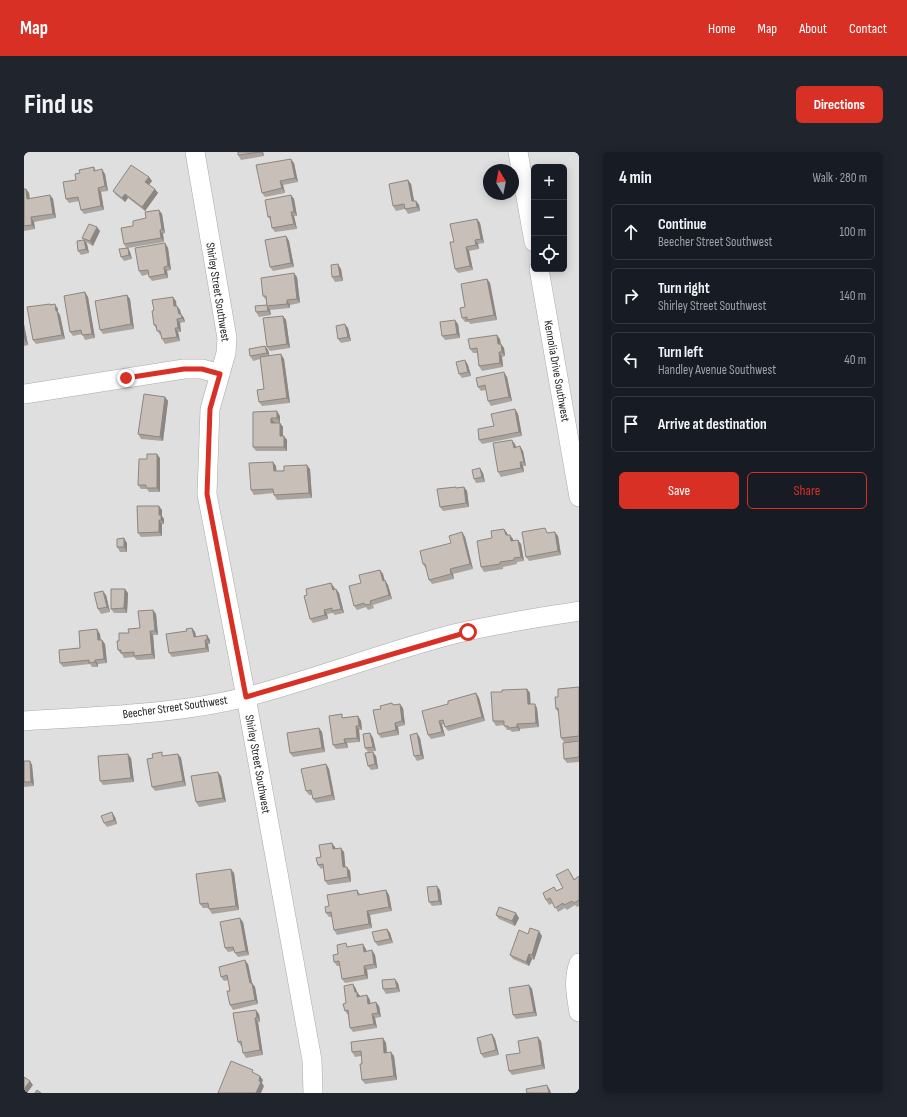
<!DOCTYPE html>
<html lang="en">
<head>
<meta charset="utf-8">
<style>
  body { margin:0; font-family:"Sofia Sans Condensed",sans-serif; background:#20242c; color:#f1f3f6 }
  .controls { position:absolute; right:12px; top:12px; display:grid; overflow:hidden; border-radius:6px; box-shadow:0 2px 10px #0003 }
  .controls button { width:36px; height:36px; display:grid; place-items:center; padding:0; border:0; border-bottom:1px solid #363941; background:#171b24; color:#f1f3f6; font:20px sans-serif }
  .compass { position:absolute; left:459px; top:12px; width:36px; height:36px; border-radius:50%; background:#171b24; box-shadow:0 2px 10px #0003; rotate:350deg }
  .stop { position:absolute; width:12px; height:12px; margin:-9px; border:3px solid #d93025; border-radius:50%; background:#fff }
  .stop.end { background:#d93025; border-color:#fff; box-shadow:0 1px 4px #0008 }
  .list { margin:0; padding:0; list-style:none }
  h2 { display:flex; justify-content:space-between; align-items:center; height:52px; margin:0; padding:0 16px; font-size:17px }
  h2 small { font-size:13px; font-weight:400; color:#9ea1a6 }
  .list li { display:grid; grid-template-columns:26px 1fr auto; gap:12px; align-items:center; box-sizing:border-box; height:56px; margin:0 8px 8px; padding:0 8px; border:1px solid #363941; border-radius:6px }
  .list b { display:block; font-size:15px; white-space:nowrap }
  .list p { margin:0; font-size:13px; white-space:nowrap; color:#9ea1a6 }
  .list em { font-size:13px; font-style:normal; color:#9ea1a6 }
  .actions { display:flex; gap:8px; padding:12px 16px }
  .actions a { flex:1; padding:9px 0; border:1px solid #d93025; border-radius:6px; text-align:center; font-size:14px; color:#d93025 }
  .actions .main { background:#d93025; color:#fff }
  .icon { flex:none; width:22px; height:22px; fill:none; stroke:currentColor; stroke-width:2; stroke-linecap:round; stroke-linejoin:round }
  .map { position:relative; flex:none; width:555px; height:941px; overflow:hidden; border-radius:6px }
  header { display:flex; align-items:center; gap:24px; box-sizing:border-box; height:56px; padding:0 20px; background:#d93025; color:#fff }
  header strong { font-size:19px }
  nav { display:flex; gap:22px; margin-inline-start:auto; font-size:14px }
  .intro { display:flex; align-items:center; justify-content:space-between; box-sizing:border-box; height:96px; padding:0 24px }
  h1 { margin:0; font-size:28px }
  .button { padding:10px 18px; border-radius:6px; background:#d93025; color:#fff; font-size:14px; font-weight:700 }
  main { display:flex; gap:24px; padding:0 24px }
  aside { flex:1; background:#171b24; border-radius:6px; box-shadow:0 2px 10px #0003 }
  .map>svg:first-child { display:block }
  .residential { fill:#e0dfdf; fill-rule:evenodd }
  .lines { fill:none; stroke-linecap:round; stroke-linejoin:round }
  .minor-casing { stroke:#a9a9a9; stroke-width:20 }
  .minor { stroke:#fff; stroke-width:19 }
  .wall { fill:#aba49e }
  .shaded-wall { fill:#8b8681 }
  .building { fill:#c7bfb8; stroke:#8b8681 }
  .route { stroke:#d93025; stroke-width:5 }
  .labels { text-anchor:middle; stroke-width:3.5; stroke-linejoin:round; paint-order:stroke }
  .street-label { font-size:12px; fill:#222; stroke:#fff }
</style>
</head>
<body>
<header>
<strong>Map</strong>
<nav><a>Home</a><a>Map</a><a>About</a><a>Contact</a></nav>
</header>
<div class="intro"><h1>Find us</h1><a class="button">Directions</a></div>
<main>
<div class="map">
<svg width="555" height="941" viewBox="0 0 555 941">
  <rect width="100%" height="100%" fill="#f2efe9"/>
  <!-- residential -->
  <path class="residential" d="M 0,0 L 555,0 L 555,941 L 0,941 ZM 510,15 L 540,15 L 540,117 L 510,117 ZM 465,18 L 489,18 L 489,42 L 465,42 Z"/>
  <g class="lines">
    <defs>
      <g id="minor">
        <path d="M 171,0 L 203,186 L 202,201 L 186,257 L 183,342 L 222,545 L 288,908 L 289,941"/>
        <path d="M 494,0 L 510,90"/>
        <path d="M 515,117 L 555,345"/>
        <path d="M 0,242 L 160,217 L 178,217 L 196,222"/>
        <path d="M 0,569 C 73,564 151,563 222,545 C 292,527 360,500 430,482 C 471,472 513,466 555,459"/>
        <path d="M 555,811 C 549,827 552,843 555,860"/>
      </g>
    </defs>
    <!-- minor casing -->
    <use href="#minor" class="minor-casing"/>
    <!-- minor -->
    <use href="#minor" class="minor"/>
  </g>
  <!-- wall -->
  <g class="wall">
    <path d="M 239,0 L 240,4 L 217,8 L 214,3 Z"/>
    <path d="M 270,11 L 274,30 L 259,33 L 261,41 L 241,45 L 238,41 Z"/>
    <path d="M 70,15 L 72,19 L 81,22 L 84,39 L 77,40 L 80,58 L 60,62 L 57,58 L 55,49 L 45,51 L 42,47 L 56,21 Z"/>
    <path d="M 125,25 L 128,29 L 125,33 L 134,41 L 121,59 L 104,46 L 101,50 L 92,43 L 89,39 Z"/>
    <path d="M 384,28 L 387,32 L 390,49 L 392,49 L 395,53 L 396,59 L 384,62 L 381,57 L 372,59 L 369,54 Z"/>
    <path d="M 0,37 L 2,37 L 5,41 L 6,47 L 26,43 L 29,47 L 32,66 L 10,70 L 11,77 L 0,79 Z"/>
    <path d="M 267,43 L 270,47 L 273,64 L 270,64 L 273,77 L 251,80 L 248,76 L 247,69 L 244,65 Z"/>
    <path d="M 135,58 L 138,62 L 141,81 L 139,82 L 140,90 L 104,96 L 106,100 L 108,107 L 100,109 L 97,105 L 102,96 L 100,92 L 109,74 Z"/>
    <path d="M 453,67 L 456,71 L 460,91 L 454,92 L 455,97 L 445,99 L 449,118 L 434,121 L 431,117 L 430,90 Z"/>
    <path d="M 76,79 L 69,94 L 62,90 L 63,92 L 65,101 L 57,103 L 54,99 L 60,88 L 58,86 Z"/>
    <path d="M 262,84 L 265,89 L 270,115 L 249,119 L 246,115 Z"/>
    <path d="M 141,91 L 144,96 L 147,118 L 143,119 L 144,126 L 128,129 L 125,125 L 125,122 L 118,124 L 115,119 Z"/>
    <path d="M 317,117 L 319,129 L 311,130 L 308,125 Z"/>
    <path d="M 273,125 L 276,151 L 266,153 L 266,156 L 246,158 L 247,163 L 235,165 L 232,160 L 243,153 L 242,148 L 239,144 Z"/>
    <path d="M 463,127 L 466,131 L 473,168 L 446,172 L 445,170 L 441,170 L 438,166 L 441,155 Z"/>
    <path d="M 103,143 L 106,147 L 110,177 L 79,182 L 76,178 Z"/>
    <path d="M 64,145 L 71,186 L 61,188 L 58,182 L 49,184 L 46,180 Z"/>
    <path d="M 152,149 L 152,154 L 153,154 L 156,158 L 157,162 L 160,166 L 161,170 L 156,171 L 157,180 L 154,180 L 156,189 L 141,192 L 138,187 L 137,183 L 136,183 L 130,173 L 130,158 Z"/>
    <path d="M 26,152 L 27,153 L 34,157 L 34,160 L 36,163 L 41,187 L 12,192 L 9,188 Z"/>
    <path d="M 259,164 L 262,168 L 266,196 L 246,199 L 243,195 Z"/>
    <path d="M 0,172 L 4,193 L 0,194 Z"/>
    <path d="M 434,172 L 436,186 L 421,188 L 418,184 Z"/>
    <path d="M 324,176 L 327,189 L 317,191 L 314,187 Z"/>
    <path d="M 476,187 L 477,192 L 480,196 L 481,204 L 478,205 L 479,215 L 458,219 L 455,214 L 453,201 L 449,201 L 446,197 Z"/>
    <path d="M 241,194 L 244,198 L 245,204 L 260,207 L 266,251 L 238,254 L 235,250 L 240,237 L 236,207 L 229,209 L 226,204 Z"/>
    <path d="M 441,208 L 444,213 L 447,224 L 438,226 L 435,222 Z"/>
    <path d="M 483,225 L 488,249 L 467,254 L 464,249 L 462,238 L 457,239 L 454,235 Z"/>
    <path d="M 141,245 L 144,249 L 139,289 L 117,287 L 114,282 Z"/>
    <path d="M 491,257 L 494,262 L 498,284 L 458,292 L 455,288 L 470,274 Z"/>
    <path d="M 229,260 L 256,264 L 256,271 L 250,271 L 256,271 L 259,275 L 259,284 L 263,288 L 263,299 L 232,299 L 229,295 Z"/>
    <path d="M 491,292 L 492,295 L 496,294 L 499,299 L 502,314 L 499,314 L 500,320 L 477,325 L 474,320 Z"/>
    <path d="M 136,306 L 136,340 L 125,340 L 123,337 L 117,337 L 114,333 L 123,307 Z"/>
    <path d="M 249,310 L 252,314 L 252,319 L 286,317 L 288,346 L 253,348 L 250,343 L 250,341 L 230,343 L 227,338 Z"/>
    <path d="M 459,321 L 461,330 L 452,331 L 450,327 Z"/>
    <path d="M 440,335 L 443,339 L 445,355 L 419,359 L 416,355 L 433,336 Z"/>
    <path d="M 138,358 L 138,364 L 140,367 L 140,372 L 138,372 L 138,384 L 117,385 L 114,381 Z"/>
    <path d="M 480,377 L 483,381 L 484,383 L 489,387 L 489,388 L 494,388 L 497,392 L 500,409 L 493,410 L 493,412 L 479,415 L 479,417 L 460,420 L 457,415 L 468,386 Z"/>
    <path d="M 438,380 L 441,385 L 449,417 L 429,422 L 430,427 L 408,432 L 405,428 L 403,416 L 402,417 L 399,412 L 427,391 Z"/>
    <path d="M 524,381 L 534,384 L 537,403 L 505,409 L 502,405 Z"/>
    <path d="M 103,391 L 103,400 L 96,400 L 93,395 Z"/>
    <path d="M 356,418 L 359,422 L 360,429 L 364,433 L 368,447 L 349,453 L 350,456 L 344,458 L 342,455 L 333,458 L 330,454 L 337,431 Z"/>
    <path d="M 310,435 L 311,437 L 315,441 L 320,461 L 311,463 L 309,461 L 303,462 L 304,467 L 289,471 L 286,467 Z"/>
    <path d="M 104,441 L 103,461 L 90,461 L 87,457 Z"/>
    <path d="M 82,443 L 86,460 L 77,462 L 74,457 Z"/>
    <path d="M 129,458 L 132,462 L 134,483 L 129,483 L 131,507 L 113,508 L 110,505 L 100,506 L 98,502 L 97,502 L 94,498 L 95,489 L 105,481 L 116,476 Z"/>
    <path d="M 168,476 L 171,480 L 172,485 L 186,488 L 186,492 L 184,492 L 185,500 L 148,505 L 145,501 L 163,479 Z"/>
    <path d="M 76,482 L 77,488 L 78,488 L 81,492 L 83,511 L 74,512 L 74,515 L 68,515 L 66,512 L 39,515 L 36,511 Z"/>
    <path d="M 555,535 L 555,610 L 543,611 L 540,607 L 540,590 L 537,586 L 535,561 L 532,557 L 534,545 Z"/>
    <path d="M 503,537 L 506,541 L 506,552 L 513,556 L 515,575 L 496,577 L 496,579 L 488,580 L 486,578 L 483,578 L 480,573 L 472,574 L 469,569 L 478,540 Z"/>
    <path d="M 452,541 L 455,546 L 461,569 L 424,579 L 421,575 L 420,572 L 418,573 L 421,584 L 407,587 L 404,583 L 424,552 Z"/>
    <path d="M 379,556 L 381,573 L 374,575 L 375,583 L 357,586 L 354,582 L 357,557 Z"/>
    <path d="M 334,564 L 337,569 L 338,578 L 335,578 L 336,590 L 323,591 L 324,596 L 312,597 L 309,593 L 320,566 Z"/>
    <path d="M 295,576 L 298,580 L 301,600 L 269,605 L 266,601 Z"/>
    <path d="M 346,581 L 349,586 L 352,599 L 344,600 L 341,596 Z"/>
    <path d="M 396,586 L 400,607 L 393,609 L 390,604 Z"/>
    <path d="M 154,602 L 157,606 L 162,634 L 131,639 L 128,635 Z"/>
    <path d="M 352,604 L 354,617 L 347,618 L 344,614 Z"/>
    <path d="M 107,606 L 110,630 L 79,633 L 76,629 Z"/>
    <path d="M 0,609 L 6,609 L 8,613 L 10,634 L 0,635 Z"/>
    <path d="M 302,612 L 305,617 L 311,648 L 292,651 L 289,647 L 288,643 L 285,643 L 282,639 Z"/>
    <path d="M 197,624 L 202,650 L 175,655 L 172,650 Z"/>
    <path d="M 91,665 L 93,672 L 83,675 L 80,671 Z"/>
    <path d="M 311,695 L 312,697 L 320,700 L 321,715 L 326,719 L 327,730 L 304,733 L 301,729 L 299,716 L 297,717 L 294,713 L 297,705 Z"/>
    <path d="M 210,721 L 215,758 L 188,762 L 185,757 L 185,756 L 179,756 L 176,752 Z"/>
    <path d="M 547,721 L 550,727 L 555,724 L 555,754 L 553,755 L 551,753 L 543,758 L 541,756 L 534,760 L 529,751 L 525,753 L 522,748 L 530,735 L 533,739 L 539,736 Z"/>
    <path d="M 333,738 L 337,743 L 362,738 L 365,743 L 368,759 L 346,763 L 348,776 L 313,783 L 310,778 L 308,765 L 305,765 L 302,761 L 305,754 Z"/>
    <path d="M 416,738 L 418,753 L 408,754 L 405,750 Z"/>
    <path d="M 472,763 L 495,766 L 491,774 L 475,767 Z"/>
    <path d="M 219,770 L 225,803 L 214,805 L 211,801 L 210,799 L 204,800 L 201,796 Z"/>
    <path d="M 363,777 L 366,781 L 369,791 L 354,794 L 351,790 Z"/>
    <path d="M 504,782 L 518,784 L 510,808 L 508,807 L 505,814 L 489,807 L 486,803 Z"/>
    <path d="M 325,795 L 342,797 L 343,800 L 348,798 L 351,803 L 353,816 L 343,818 L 344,827 L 321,831 L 318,827 L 316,814 L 313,814 L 310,810 L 314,802 Z"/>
    <path d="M 224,812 L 228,831 L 231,835 L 234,852 L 209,858 L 206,853 L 206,839 L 204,828 L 200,829 L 197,825 Z"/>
    <path d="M 374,831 L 376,840 L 362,842 L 359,837 Z"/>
    <path d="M 329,832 L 332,837 L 333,840 L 336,844 L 343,843 L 346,848 L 346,851 L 355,854 L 357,865 L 351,866 L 353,876 L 329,880 L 326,876 L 324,863 L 321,859 L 322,851 Z"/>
    <path d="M 505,833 L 508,837 L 513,864 L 492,867 L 489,863 Z"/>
    <path d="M 209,861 L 235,862 L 236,870 L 234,870 L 239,903 L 222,906 L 219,901 L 218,894 L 217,894 L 214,890 Z"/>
    <path d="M 468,882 L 471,887 L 475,903 L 460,906 L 457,902 Z"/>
    <path d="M 359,886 L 362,891 L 363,901 L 370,904 L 373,928 L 341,932 L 338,928 L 338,912 L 337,904 L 331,905 L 328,900 Z"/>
    <path d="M 517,889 L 521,917 L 488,923 L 485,919 L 496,901 Z"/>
  </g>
  <!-- shaded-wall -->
  <g class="shaded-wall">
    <path d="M 237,0 L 239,0 L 240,4 Z"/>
    <path d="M 267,7 L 270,11 L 274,30 L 271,26 Z"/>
    <path d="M 78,17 L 81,22 L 84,39 L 81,34 Z"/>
    <path d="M 125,25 L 128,29 L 124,34 L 121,30 Z"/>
    <path d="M 384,28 L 387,32 L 391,54 L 388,49 Z"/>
    <path d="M 256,29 L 259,33 L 261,41 L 258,36 Z"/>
    <path d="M 74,36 L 77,40 L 80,58 L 77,54 Z"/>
    <path d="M 2,37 L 5,41 L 6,52 L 3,47 Z"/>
    <path d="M 131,37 L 134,41 L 121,59 L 118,55 Z"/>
    <path d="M 101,42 L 104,46 L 101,50 L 98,46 Z"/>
    <path d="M 26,43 L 29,47 L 32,66 L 29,62 Z"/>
    <path d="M 267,43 L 270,47 L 273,64 L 270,60 Z"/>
    <path d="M 392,49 L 395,53 L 396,59 L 393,55 Z"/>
    <path d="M 135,58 L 138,62 L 141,81 L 138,77 Z"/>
    <path d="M 267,60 L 270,64 L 273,77 L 270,72 Z"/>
    <path d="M 7,65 L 10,70 L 11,77 L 8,73 Z"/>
    <path d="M 453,67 L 456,71 L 460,91 L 457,87 Z"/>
    <path d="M 73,75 L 76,79 L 69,94 L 66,89 Z"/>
    <path d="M 136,78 L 139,82 L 140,90 L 137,86 Z"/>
    <path d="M 262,84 L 265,89 L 270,115 L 267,111 Z"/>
    <path d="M 60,88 L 63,92 L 65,101 L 62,97 Z"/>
    <path d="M 451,88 L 454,92 L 455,97 L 452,93 Z"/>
    <path d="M 141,91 L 144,96 L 147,118 L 144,114 Z"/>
    <path d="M 442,95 L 445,99 L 449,118 L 446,114 Z"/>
    <path d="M 104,96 L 106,100 L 108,107 L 105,103 Z"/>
    <path d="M 314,112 L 317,117 L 319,129 L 316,124 Z"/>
    <path d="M 140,115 L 143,119 L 144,126 L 141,122 Z"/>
    <path d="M 270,121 L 273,125 L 276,151 L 273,147 Z"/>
    <path d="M 463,127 L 466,131 L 473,168 L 470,163 Z"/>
    <path d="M 61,140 L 64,145 L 71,186 L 68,182 Z"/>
    <path d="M 103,143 L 106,147 L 110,177 L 107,172 Z"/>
    <path d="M 149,145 L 152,149 L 153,158 L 150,154 Z"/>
    <path d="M 263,148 L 266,153 L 266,156 L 263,152 Z"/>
    <path d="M 31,152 L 34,157 L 34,160 L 36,163 L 41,187 L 38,183 Z"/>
    <path d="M 153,154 L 156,158 L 158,167 L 155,162 Z"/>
    <path d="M 243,154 L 246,158 L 247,163 L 244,159 Z"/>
    <path d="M 157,162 L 160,166 L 161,170 L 158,166 Z"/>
    <path d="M 259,164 L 262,168 L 266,196 L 263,192 Z"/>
    <path d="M 153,167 L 156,171 L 157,180 L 154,176 Z"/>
    <path d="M 431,168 L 434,172 L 436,186 L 433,182 Z"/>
    <path d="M 0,172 L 4,193 L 1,189 L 0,185 Z"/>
    <path d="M 321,172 L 324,176 L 327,189 L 324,185 Z"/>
    <path d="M 151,176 L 154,180 L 156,189 L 153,185 Z"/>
    <path d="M 473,183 L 476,187 L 477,196 L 474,192 Z"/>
    <path d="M 477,192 L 480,196 L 481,204 L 478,200 Z"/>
    <path d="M 241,194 L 244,198 L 246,205 L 243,201 Z"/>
    <path d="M 475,200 L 478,205 L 479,215 L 476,211 Z"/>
    <path d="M 257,202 L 260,207 L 266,251 L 263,246 Z"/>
    <path d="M 441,208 L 444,213 L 447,224 L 444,220 Z"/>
    <path d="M 480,220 L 483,225 L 488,249 L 485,245 Z"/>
    <path d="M 141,245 L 144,249 L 139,289 L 136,285 Z"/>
    <path d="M 491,257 L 494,262 L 498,284 L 495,280 Z"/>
    <path d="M 253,259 L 256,264 L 256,271 L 253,266 Z"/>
    <path d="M 247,266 L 250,270 L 250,275 L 247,271 Z"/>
    <path d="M 256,271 L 259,275 L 259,288 L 256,284 Z"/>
    <path d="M 260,284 L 263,288 L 263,299 L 260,295 Z"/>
    <path d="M 488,288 L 491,292 L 493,300 L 490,296 Z"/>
    <path d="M 496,294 L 499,299 L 502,314 L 500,310 Z"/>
    <path d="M 133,302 L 136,306 L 136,340 L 133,336 Z"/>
    <path d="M 249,310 L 252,314 L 253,323 L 250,319 Z"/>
    <path d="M 496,310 L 499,314 L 500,320 L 497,316 Z"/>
    <path d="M 283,313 L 286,317 L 288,346 L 285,341 Z"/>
    <path d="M 456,316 L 459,321 L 461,330 L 458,325 Z"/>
    <path d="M 440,335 L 443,339 L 445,355 L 442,351 Z"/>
    <path d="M 135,354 L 138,358 L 138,364 L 140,367 L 140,372 L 137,368 L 135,363 Z"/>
    <path d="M 135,368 L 138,372 L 138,384 L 135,380 Z"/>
    <path d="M 480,377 L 483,381 L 484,388 L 482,383 Z"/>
    <path d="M 438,380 L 441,385 L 449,417 L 446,412 Z"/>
    <path d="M 531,380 L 534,384 L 537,403 L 534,399 Z"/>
    <path d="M 486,383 L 489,387 L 490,393 L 487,389 Z"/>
    <path d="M 100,386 L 103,391 L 103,400 L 100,395 Z"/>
    <path d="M 494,388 L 497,392 L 500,409 L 497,405 Z"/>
    <path d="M 426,417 L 429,422 L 430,427 L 427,422 Z"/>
    <path d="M 356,418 L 359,422 L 362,433 L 359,429 Z"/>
    <path d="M 361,428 L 364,433 L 368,447 L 365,443 Z"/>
    <path d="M 307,431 L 310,435 L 312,442 L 309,438 Z"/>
    <path d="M 101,437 L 104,441 L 103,461 L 100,456 Z"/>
    <path d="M 312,437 L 315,441 L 320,461 L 317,457 Z"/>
    <path d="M 79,439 L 82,443 L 86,460 L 83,455 Z"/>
    <path d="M 129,458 L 132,462 L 134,483 L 131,479 Z"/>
    <path d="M 300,458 L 303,462 L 304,467 L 301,463 Z"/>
    <path d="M 168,476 L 171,480 L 173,489 L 170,485 Z"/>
    <path d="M 73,477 L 76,482 L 77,493 L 74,488 Z"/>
    <path d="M 126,479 L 129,483 L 131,507 L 128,502 Z"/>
    <path d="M 183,483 L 186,488 L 186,492 L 183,488 Z"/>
    <path d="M 78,488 L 81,492 L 83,511 L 80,507 Z"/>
    <path d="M 181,488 L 184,492 L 185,500 L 182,496 Z"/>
    <path d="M 71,508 L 74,512 L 74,515 L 71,510 Z"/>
    <path d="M 503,537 L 506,541 L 507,557 L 504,552 Z"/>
    <path d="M 452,541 L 455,546 L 461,569 L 458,565 Z"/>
    <path d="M 376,552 L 379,556 L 381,573 L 378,569 Z"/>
    <path d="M 511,552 L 513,556 L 515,575 L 512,571 Z"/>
    <path d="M 334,564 L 337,569 L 338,578 L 335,574 Z"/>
    <path d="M 415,569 L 418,573 L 421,584 L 418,580 Z"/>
    <path d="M 371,571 L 374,575 L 375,583 L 372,578 Z"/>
    <path d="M 493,572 L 496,577 L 496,579 L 493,575 Z"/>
    <path d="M 332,574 L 335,578 L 336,590 L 333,586 Z"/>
    <path d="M 295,576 L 298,580 L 301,600 L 298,596 Z"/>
    <path d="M 346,581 L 349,586 L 352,599 L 349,595 Z"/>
    <path d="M 393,581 L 396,586 L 400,607 L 397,603 Z"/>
    <path d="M 320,587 L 323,591 L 324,596 L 321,591 Z"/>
    <path d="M 349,600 L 352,604 L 354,617 L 351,612 Z"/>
    <path d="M 104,602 L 107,606 L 110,630 L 107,626 Z"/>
    <path d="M 154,602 L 157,606 L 162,634 L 159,629 Z"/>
    <path d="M 6,609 L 8,613 L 10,634 L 7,630 Z"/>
    <path d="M 302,612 L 305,617 L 311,648 L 308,643 Z"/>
    <path d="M 194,620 L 197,624 L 202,650 L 199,646 Z"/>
    <path d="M 88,660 L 91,665 L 93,672 L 90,668 Z"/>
    <path d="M 308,691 L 311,695 L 312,702 L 309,697 Z"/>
    <path d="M 317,696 L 320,700 L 322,720 L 319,715 Z"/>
    <path d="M 323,715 L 326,719 L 327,730 L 324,725 Z"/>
    <path d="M 207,717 L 210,721 L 215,758 L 212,754 Z"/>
    <path d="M 413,734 L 416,738 L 418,753 L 415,749 Z"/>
    <path d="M 362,738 L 365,743 L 368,759 L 365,755 Z"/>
    <path d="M 343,759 L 346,763 L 348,776 L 345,772 Z"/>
    <path d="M 492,761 L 495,766 L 491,774 L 488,769 Z"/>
    <path d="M 216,766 L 219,770 L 225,803 L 222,799 Z"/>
    <path d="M 363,777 L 366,781 L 369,791 L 366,787 Z"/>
    <path d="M 515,779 L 518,784 L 510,808 L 508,803 Z"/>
    <path d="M 339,792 L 342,797 L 343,804 L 340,800 Z"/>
    <path d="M 348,798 L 351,803 L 353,816 L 350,812 Z"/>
    <path d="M 505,802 L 508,807 L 505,814 L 502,810 Z"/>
    <path d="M 221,808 L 224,812 L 228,831 L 231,835 L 234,852 L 231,848 L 226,831 Z"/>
    <path d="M 340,814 L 343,818 L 344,827 L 341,823 Z"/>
    <path d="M 371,827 L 374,831 L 376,840 L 373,836 Z"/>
    <path d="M 329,832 L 332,837 L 333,840 L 336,844 L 336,849 L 331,840 Z"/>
    <path d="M 505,833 L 508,837 L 513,864 L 510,860 Z"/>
    <path d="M 343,843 L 346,848 L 347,856 L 344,852 Z"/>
    <path d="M 352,850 L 355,854 L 357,865 L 354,861 Z"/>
    <path d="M 232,858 L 235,862 L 236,870 L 233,865 Z"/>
    <path d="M 348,862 L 351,866 L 353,876 L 350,872 Z"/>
    <path d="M 231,866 L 234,870 L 239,903 L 236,898 Z"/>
    <path d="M 468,882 L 471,887 L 475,903 L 472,898 Z"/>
    <path d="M 514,885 L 517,889 L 521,917 L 518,913 Z"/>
    <path d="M 359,886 L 362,891 L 363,905 L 360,901 Z"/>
    <path d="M 367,900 L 370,904 L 373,928 L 370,924 Z"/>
    <path d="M 236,924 L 239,928 L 238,931 L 240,934 L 237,941 L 232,941 L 235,929 Z"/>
    <path d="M 6,929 L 9,933 L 3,941 L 0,941 L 0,937 Z"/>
    <path d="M 523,933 L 526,938 L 527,941 L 525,941 Z"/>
  </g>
  <!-- building -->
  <g class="building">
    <path d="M 214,0 L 237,0 L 214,3 Z"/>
    <path d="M 267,7 L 271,26 L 256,29 L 258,36 L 238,41 L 232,13 Z"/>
    <path d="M 107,13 L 125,25 L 121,30 L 131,37 L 118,55 L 101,42 L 98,46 L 89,39 Z"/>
    <path d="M 70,15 L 70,19 L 78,17 L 81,34 L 74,36 L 77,54 L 57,58 L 54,45 L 42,47 L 39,30 L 52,28 L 51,22 L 56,21 L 55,18 Z"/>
    <path d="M 384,28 L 388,49 L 392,49 L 393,55 L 381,57 L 380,52 L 369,54 L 365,32 Z"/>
    <path d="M 0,37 L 2,37 L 3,47 L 26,43 L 29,62 L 7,65 L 8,73 L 0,74 Z"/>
    <path d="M 267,43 L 270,60 L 267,60 L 270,72 L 248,76 L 246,64 L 244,65 L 241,48 Z"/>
    <path d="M 135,58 L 138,77 L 136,78 L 137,86 L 100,92 L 97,76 L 109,74 L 109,69 L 122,66 L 121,60 Z"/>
    <path d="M 453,67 L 457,87 L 451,88 L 452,93 L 442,95 L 446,114 L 431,117 L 426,90 L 430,90 L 426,72 Z"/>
    <path d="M 65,72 L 73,75 L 66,89 L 58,86 Z"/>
    <path d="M 262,84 L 267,111 L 246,115 L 241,88 Z"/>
    <path d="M 60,88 L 62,97 L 54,99 L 53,89 Z"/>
    <path d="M 141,91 L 144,114 L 140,115 L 141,122 L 125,125 L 124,118 L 115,119 L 111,96 Z"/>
    <path d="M 104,96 L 105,103 L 97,105 L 95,97 Z"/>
    <path d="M 314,112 L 316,124 L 308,125 L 307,113 Z"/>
    <path d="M 270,121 L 273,147 L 263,148 L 263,152 L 243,154 L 242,144 L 239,144 L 237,126 Z"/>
    <path d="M 463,127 L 470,163 L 443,168 L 443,165 L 438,166 L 436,156 L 441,155 L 437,132 Z"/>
    <path d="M 61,140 L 68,182 L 58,183 L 57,178 L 46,180 L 40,144 Z"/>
    <path d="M 103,143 L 107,172 L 76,178 L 71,149 Z"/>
    <path d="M 149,145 L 150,154 L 153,154 L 155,162 L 157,162 L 158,166 L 153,167 L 154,176 L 151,176 L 153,185 L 138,187 L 136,179 L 133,179 L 132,173 L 130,173 L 128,159 L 130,158 L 128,148 Z"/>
    <path d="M 26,152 L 26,153 L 31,152 L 32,159 L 33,159 L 38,183 L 9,188 L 3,155 Z"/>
    <path d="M 243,153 L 244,159 L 232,160 L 231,154 Z"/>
    <path d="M 259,164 L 263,192 L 243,195 L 239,166 Z"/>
    <path d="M 431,168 L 433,182 L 418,184 L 416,170 Z"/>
    <path d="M 321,172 L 324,185 L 314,187 L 312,174 Z"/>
    <path d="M 473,183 L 474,192 L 477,192 L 478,200 L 475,200 L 476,211 L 455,214 L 453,196 L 446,197 L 444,187 Z"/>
    <path d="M 241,194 L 243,201 L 226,204 L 225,197 Z"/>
    <path d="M 257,202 L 263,246 L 235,250 L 233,238 L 240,237 L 236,205 Z"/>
    <path d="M 441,208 L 444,220 L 435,222 L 432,210 Z"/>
    <path d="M 480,220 L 485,245 L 464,249 L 461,233 L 454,235 L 452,226 Z"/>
    <path d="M 120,242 L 141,245 L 136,285 L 114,282 Z"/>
    <path d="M 491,257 L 495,280 L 455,288 L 454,277 L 470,274 L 467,262 Z"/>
    <path d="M 253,259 L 253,266 L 247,266 L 247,271 L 256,271 L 256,284 L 260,284 L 260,295 L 229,295 L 229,260 Z"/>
    <path d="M 488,288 L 490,296 L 496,294 L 500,310 L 496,310 L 497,316 L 474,320 L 469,291 Z"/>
    <path d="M 123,302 L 133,302 L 133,336 L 122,336 L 122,333 L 114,333 L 115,307 L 123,307 Z"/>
    <path d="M 249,310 L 250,319 L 260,319 L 260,314 L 283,313 L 285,341 L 250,343 L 249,337 L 227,338 L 225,311 Z"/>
    <path d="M 456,316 L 458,325 L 450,327 L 448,318 Z"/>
    <path d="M 432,335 L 432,336 L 440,335 L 442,351 L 416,355 L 413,337 Z"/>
    <path d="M 113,354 L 135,354 L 135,363 L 137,363 L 137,368 L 135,368 L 135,380 L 114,381 Z"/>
    <path d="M 521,376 L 523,381 L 531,380 L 534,399 L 502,405 L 498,380 Z"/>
    <path d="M 480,377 L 482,383 L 486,383 L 487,389 L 494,388 L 497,405 L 490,406 L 490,408 L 476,410 L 476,412 L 457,415 L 453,389 L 468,386 L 467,379 Z"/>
    <path d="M 438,380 L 446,412 L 426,417 L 427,422 L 405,428 L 401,412 L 399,412 L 396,399 L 427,391 L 425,384 Z"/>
    <path d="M 100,386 L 100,395 L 93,395 L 93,387 Z"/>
    <path d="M 356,418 L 359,429 L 361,428 L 365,443 L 346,449 L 347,452 L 341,453 L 340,451 L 330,454 L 325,434 L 337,431 L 335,423 Z"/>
    <path d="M 307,431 L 309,438 L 312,437 L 317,457 L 308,459 L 308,456 L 300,458 L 301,463 L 286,467 L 280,444 L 283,443 L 282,437 Z"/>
    <path d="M 87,437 L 101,437 L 100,456 L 87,457 Z"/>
    <path d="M 79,439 L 83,455 L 74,457 L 70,441 Z"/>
    <path d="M 129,458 L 131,479 L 126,479 L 128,502 L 110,504 L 110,500 L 97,501 L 97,498 L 94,498 L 93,489 L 95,489 L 95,481 L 105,481 L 104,477 L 116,476 L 114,459 Z"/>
    <path d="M 168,476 L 170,485 L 183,483 L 183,488 L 181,488 L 182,496 L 145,501 L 142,482 L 163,479 L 162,477 Z"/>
    <path d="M 73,477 L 74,488 L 78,488 L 80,507 L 71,508 L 71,510 L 65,511 L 65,508 L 36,511 L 35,498 L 56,496 L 55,479 Z"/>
    <path d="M 555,535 L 555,584 L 537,586 L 534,556 L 532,557 L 531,545 L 534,545 L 534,537 Z"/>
    <path d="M 503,537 L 504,552 L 511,552 L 512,571 L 493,572 L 493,575 L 485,576 L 484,574 L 480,574 L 480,569 L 469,569 L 467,540 L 478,540 L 478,538 Z"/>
    <path d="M 452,541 L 458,565 L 421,575 L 419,568 L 415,569 L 418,580 L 404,583 L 398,559 L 424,552 L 424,549 Z"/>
    <path d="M 368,551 L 369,553 L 376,552 L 378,569 L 371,571 L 372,578 L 354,582 L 349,558 L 357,557 L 356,554 Z"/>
    <path d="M 318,562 L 318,566 L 334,564 L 335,574 L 332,574 L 333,586 L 320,587 L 321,591 L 309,593 L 305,564 Z"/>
    <path d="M 295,576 L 298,596 L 266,601 L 263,581 Z"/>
    <path d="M 346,581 L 349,595 L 341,596 L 339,582 Z"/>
    <path d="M 393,581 L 397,603 L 390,604 L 386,583 Z"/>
    <path d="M 555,589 L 555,605 L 540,607 L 539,591 Z"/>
    <path d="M 138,600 L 138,604 L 154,602 L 159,629 L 128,635 L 123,607 L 129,606 L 128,602 Z"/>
    <path d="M 349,600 L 351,612 L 344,614 L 341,601 Z"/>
    <path d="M 104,602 L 107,626 L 76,629 L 74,604 Z"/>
    <path d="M 0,609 L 6,609 L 7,630 L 0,630 Z"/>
    <path d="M 302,612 L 308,643 L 289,647 L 287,638 L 282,639 L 277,617 Z"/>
    <path d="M 194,620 L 199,646 L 172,650 L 167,624 Z"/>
    <path d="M 88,660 L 90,668 L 80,671 L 77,664 Z"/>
    <path d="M 308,691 L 309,697 L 317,696 L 319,715 L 323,715 L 324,725 L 301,729 L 299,712 L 294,713 L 292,706 L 297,705 L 295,693 Z"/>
    <path d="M 207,717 L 212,754 L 185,757 L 184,751 L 176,752 L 172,722 Z"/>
    <path d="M 544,717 L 550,728 L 555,724 L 555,748 L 550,751 L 548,749 L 540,753 L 539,751 L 531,756 L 526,746 L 522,748 L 519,741 L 530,735 L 532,739 L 539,736 L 532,723 Z"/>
    <path d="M 413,734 L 415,749 L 405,750 L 403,735 Z"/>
    <path d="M 333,738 L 334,743 L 362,738 L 365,755 L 343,759 L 345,772 L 310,778 L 307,760 L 302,761 L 301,755 L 305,754 L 303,743 Z"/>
    <path d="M 475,755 L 492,761 L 488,769 L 472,763 Z"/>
    <path d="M 216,766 L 222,799 L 211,801 L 209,795 L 201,796 L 196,770 Z"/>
    <path d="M 506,776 L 515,779 L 508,803 L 505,802 L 502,810 L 486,803 L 495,778 L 504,782 Z"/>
    <path d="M 363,777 L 366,787 L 351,790 L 348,780 Z"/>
    <path d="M 322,791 L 323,795 L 339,792 L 340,800 L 348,798 L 350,812 L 340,814 L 341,823 L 318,827 L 315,809 L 310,810 L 309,803 L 314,802 L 313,793 Z"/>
    <path d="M 221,808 L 226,831 L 228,831 L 231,848 L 206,853 L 203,839 L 206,839 L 203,823 L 197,825 L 195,815 Z"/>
    <path d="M 371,827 L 373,836 L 359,837 L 358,828 Z"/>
    <path d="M 329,832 L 331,840 L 333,840 L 333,845 L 343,843 L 344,852 L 352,850 L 354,861 L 348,862 L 350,872 L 326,876 L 324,858 L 321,859 L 319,852 L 322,851 L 320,834 Z"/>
    <path d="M 505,833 L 510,860 L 489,863 L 485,836 Z"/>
    <path d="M 232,858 L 233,865 L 231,866 L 236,898 L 219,901 L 217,889 L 214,890 L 209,861 Z"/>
    <path d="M 468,882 L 472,898 L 457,902 L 453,886 Z"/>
    <path d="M 514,885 L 518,913 L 485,919 L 482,903 L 496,901 L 494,889 Z"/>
    <path d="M 359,886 L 360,901 L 367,900 L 370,924 L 338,928 L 336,912 L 338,912 L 337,899 L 328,900 L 327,890 Z"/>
    <path d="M 207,909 L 229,918 L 228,920 L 236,924 L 235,929 L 237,930 L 232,941 L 194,941 Z"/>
    <path d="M 0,925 L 6,929 L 0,937 Z"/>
    <path d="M 523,933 L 525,941 L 503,941 L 502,937 Z"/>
    <path d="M 13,938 L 17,941 L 11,941 Z"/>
  </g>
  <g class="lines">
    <!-- route -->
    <path class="route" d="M 102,226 L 160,217 L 178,217 L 196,222 L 186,257 L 183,342 L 222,545 L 444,480"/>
  </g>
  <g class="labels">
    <!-- street labels -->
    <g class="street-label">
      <text transform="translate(194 140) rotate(81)" y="4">Shirley Street Southwest</text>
      <text transform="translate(533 219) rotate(80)" y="4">Kennolia Drive Southwest</text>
      <text transform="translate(151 555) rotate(-8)" y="4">Beecher Street Southwest</text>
      <text transform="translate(234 612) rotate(80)" y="4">Shirley Street Southwest</text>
    </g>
  </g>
</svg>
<div class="controls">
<button>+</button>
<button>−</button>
<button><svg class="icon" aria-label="locate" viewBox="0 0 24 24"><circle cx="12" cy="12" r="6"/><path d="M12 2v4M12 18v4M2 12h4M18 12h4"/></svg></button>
</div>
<svg class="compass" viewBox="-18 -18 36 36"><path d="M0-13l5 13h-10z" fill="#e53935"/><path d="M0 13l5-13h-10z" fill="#9ea1a6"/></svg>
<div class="stop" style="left:444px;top:480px"></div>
<div class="stop end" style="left:102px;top:226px"></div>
</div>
<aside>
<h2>4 min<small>Walk · 280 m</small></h2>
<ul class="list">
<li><svg class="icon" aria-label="ahead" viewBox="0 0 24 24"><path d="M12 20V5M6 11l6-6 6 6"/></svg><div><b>Continue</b><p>Beecher Street Southwest</p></div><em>100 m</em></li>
<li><svg class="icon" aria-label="right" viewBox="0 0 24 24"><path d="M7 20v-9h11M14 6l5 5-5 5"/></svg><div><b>Turn right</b><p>Shirley Street Southwest</p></div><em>140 m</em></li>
<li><svg class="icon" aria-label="left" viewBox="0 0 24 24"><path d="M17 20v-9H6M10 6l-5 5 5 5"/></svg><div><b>Turn left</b><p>Handley Avenue Southwest</p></div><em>40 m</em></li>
<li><svg class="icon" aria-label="arrive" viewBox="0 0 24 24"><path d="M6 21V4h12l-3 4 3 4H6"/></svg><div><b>Arrive at destination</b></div></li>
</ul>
<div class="actions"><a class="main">Save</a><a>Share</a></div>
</aside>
</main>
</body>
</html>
